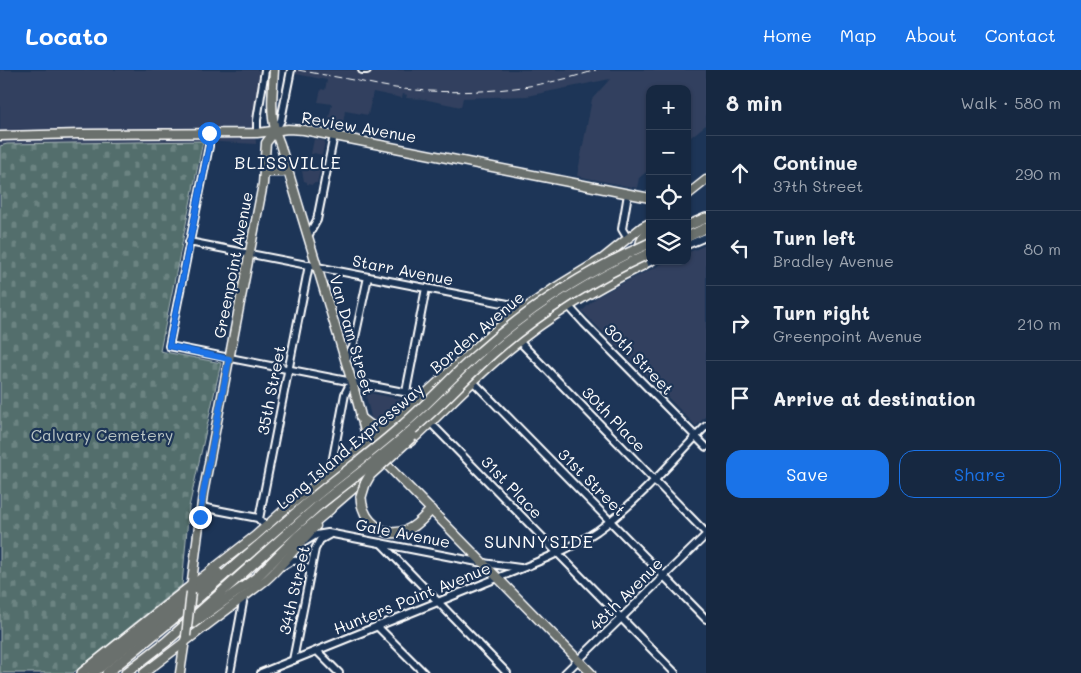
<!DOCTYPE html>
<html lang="en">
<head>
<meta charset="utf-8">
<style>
  body { margin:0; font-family:Mali,sans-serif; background:#23344c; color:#f1f3f6 }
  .controls { position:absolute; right:15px; top:15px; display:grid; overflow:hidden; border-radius:10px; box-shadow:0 1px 4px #0004 }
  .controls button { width:45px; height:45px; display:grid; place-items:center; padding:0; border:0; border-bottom:1px solid #35445a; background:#162841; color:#f1f3f6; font:25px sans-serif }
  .stop { position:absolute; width:15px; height:15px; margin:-11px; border:4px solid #1a73e8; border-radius:50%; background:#fff }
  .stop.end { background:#1a73e8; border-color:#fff; box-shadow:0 1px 5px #0008 }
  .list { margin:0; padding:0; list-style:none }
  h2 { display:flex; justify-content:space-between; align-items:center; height:65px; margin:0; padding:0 20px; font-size:21px }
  h2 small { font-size:16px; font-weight:400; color:#9ea6b1 }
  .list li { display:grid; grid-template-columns:32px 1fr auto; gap:15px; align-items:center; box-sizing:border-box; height:75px; padding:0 20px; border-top:1px solid #35445a }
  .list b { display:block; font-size:19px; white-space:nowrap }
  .list p { margin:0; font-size:16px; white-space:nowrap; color:#9ea6b1 }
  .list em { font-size:16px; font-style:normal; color:#9ea6b1 }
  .actions { display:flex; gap:10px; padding:15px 20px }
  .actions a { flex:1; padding:11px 0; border:1px solid #1a73e8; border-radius:15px; text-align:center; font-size:18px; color:#1a73e8 }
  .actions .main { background:#1a73e8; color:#fff }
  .icon { flex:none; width:28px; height:28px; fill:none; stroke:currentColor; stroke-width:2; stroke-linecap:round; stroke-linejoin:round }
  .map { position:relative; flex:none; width:706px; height:603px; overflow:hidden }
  header { display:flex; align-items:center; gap:30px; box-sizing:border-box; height:70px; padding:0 25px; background:#1a73e8; color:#fff }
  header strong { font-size:24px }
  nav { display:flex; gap:28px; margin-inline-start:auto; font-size:18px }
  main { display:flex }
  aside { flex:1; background:#162841 }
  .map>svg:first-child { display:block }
  .built { fill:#31405e }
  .cemetery { fill:url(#cemetery-stones); stroke:#a8b6b6 }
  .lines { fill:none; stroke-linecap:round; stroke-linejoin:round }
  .minor-casing { stroke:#fff; stroke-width:10 }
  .major-casing { stroke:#fff; stroke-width:11 }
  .highway-casing { stroke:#fff; stroke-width:12 }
  .minor { stroke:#1d3557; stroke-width:6 }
  .major { stroke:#6b706d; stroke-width:8 }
  .highway { stroke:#6b706d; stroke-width:9 }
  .rail { stroke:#fff; stroke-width:1; stroke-dasharray:8 4; stroke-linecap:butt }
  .major-bridge-casing { stroke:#fff; stroke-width:11; stroke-linecap:butt }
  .highway-bridge-casing { stroke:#fff; stroke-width:12; stroke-linecap:butt }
  .major-bridge { stroke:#6b706d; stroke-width:8 }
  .highway-bridge { stroke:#6b706d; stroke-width:9 }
  .route { stroke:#1a73e8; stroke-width:6 }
  .labels { text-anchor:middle; stroke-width:4.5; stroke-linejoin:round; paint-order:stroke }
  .street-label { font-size:16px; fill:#fff; stroke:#1d3557 }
  .park-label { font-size:16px; fill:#bac5c4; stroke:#1d3557 }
  .neighbourhood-label { font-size:18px; letter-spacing:1px; fill:#fff; stroke:#1d3557 }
</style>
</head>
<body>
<header>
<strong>Locato</strong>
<nav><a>Home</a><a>Map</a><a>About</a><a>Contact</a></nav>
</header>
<main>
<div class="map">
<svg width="706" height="603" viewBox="0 0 706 603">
  <defs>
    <pattern id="cemetery-stones" width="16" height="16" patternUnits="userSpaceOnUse" patternTransform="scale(1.25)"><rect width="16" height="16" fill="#526e6c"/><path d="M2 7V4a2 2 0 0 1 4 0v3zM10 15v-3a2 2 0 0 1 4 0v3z" fill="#6c8482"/></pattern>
  </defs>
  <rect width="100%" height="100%" fill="#1d3557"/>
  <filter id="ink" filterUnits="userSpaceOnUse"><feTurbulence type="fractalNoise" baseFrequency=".02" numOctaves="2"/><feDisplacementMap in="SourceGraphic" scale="10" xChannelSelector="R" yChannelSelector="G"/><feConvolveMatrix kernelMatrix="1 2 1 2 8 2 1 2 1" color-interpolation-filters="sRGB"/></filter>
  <g filter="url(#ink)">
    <!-- built -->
    <g class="built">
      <path d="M 0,0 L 262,0 L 254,47 L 256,74 L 203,71 L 7,74 L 0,76 Z"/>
      <path d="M 296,0 L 706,0 L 706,55 L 687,70 L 687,19 L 650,19 L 650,99 L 639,108 L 637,118 L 631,117 L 577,106 L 592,29 L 610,9 L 527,26 L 463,28 L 461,37 L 423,29 L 406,28 L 407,25 L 403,24 L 402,28 L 373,22 L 368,45 L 345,41 L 342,60 L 327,57 L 332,34 L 318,32 L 321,19 L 325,20 L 327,10 L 296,4 Z"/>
      <path d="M 314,69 L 325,71 L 322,85 L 314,83 L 313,84 L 311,84 Z"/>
      <path d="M 301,96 L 320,101 L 317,113 L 313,113 L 312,115 L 307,114 L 307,112 L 304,111 Z"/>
      <path d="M 706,175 L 706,346 L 696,356 L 582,241 L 597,227 L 619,215 L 668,191 L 687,191 L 687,183 Z"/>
      <path d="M 365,322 L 410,331 L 386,352 L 378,353 L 373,350 L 371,347 Z"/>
    </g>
    <!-- cemetery -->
    <path class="cemetery" d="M 203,71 L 160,281 L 221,293 L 189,437 L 182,515 L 73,603 L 0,603 L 0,76 L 7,74 Z"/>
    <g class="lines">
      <defs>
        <g id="minor">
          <path d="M 362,0 L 367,0"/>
          <path d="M 275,61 L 281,50 L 291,0"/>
          <path d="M 209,63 L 209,76 L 169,276 L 424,326"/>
          <path d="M 257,63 L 257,50 L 265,0"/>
          <path d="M 308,166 L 317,150 L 334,65"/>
          <path d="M 628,169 L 622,159 L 628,124"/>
          <path d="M 189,172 L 513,235 L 521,240"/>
          <path d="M 687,175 L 706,167"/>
          <path d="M 644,195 L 652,191"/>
          <path d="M 554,220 L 584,253 L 706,377"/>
          <path d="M 517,269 L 706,463"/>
          <path d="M 345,291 L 353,277 L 368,207"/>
          <path d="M 458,296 L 706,549"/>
          <path d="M 406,322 L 426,218"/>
          <path d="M 416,338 L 675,603"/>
          <path d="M 330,404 L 345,324 L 351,312"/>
          <path d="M 201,437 L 258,448 L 266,457"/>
          <path d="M 259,449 L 309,195"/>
          <path d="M 303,473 L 316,465 L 328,463 L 483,493 L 520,498"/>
          <path d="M 381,473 L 507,603"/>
          <path d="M 283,496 C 296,487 301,490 310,502"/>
          <path d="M 377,556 L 424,603"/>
          <path d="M 317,581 L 339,603"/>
          <path d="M 293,590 L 295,580 L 315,479 L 320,470 L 329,465"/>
          <path d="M 230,603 L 244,527"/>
          <path d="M 261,603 C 334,574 407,545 480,515 C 519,499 561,485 597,461 C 638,432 671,392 706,356"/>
          <path d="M 565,603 L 706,465"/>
        </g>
        <g id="major">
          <path d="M 274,0 C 273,19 270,40 275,59 C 276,64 278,69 280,74 L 354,319 L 367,369 L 373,378 L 389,397 L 591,603"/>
          <path d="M 0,66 L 80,64 L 257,63 L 288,59 L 304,60 L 650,128"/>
          <path d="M 264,102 L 282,102 L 288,101"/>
          <path d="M 687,125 L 706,110"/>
          <path d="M 360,347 L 372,356 L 388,358"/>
          <path d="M 410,372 C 444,341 475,307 511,278 C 551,244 597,218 644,195 C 637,179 638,171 650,158"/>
          <path d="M 326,443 L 330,439 L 368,406"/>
          <path d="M 191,516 L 255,466 L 283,441 L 397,350 L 474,279 L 503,254 L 553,219 L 602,189 L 642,157 L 650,153"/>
          <path d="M 191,519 L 203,424 L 263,114 L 266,73 L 275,61"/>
          <path d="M 144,603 L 266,510 C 284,494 299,473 316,456"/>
          <path d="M 180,603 L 185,570"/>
        </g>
        <g id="highway">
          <path d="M 687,156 L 706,148"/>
          <path d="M 687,167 L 706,158"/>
          <path d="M 361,427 C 362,451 384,470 407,460 C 417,456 424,447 431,440"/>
          <path d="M 193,553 L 256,508 L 298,466 L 330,439"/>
          <path d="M 82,603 L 191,516"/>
          <path d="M 93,603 L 218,503"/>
          <path d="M 107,603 L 178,545 L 313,428"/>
          <path d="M 126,603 L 166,572 L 319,435"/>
        </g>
      </defs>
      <!-- minor casing -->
      <use href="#minor" class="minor-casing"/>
      <!-- major casing -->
      <use href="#major" class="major-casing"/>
      <!-- highway casing -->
      <use href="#highway" class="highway-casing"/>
      <!-- minor -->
      <use href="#minor" class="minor"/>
      <!-- major -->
      <use href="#major" class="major"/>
      <!-- highway -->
      <use href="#highway" class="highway"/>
      <!-- rail -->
      <path class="rail" d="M 298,0 C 318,4 338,7 358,11 C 377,15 396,19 415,20 C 475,25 538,19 596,0"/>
      <defs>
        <path id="major-bridge" d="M 186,566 L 191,522"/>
        <g id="highway-bridge">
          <path d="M 361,427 L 365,414 L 370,405 L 413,366"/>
          <path d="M 313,428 C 343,403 375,380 404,354 C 431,331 454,304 481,281 C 531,236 589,200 650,173"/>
          <path d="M 319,435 C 350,410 383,386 413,359 C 441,335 466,307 493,283 C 540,242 593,209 650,183"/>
        </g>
      </defs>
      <!-- major-bridge casing -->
      <use href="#major-bridge" class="major-bridge-casing"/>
      <!-- highway-bridge casing -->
      <use href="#highway-bridge" class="highway-bridge-casing"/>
      <!-- major-bridge -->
      <use href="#major-bridge" class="major-bridge"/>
      <!-- highway-bridge -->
      <use href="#highway-bridge" class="highway-bridge"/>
    </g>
  </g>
  <g class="lines" filter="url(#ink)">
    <!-- route -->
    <path class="route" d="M 200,447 L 203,424 L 229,289 L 169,276 L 209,76 L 209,63"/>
  </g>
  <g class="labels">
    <!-- street labels -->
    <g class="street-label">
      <text transform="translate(359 57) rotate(10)" y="6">Review Avenue</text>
      <text transform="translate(233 195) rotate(-79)" y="6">Greenpoint Avenue</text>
      <text transform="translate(403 200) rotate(11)" y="6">Starr Avenue</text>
      <text transform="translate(477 262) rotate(-40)" y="6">Borden Avenue</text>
      <text transform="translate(352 265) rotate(74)" y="6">Van Dam Street</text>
      <text transform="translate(639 289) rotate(46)" y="6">30th Street</text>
      <text transform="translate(271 320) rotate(-79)" y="6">35th Street</text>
      <text transform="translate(614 349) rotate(46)" y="6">30th Place</text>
      <text transform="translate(350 376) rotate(-40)" y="6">Long Island Expressway</text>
      <text transform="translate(592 412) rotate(45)" y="6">31st Street</text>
      <text transform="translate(512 417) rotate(46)" y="6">31st Place</text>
      <text transform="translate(403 463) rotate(11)" y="6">Gale Avenue</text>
      <text transform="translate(294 520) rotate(-77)" y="6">34th Street</text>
      <text transform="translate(626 524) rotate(-45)" y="6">48th Avenue</text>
      <text transform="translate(412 528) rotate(-22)" y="6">Hunters Point Avenue</text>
    </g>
    <!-- park labels -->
    <g class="park-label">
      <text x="102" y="371">Calvary Cemetery</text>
    </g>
    <!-- neighbourhood labels -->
    <g class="neighbourhood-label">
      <text x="288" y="99">BLISSVILLE</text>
      <text x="539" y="478">SUNNYSIDE</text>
    </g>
  </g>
</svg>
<div class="controls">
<button>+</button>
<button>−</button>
<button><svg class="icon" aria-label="locate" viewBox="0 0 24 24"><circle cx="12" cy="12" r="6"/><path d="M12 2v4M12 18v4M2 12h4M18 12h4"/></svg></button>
<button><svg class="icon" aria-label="layers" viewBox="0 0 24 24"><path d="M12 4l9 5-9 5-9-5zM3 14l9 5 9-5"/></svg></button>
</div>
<div class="stop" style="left:209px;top:63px"></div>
<div class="stop end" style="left:200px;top:447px"></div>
</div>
<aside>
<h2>8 min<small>Walk · 580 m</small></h2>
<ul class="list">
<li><svg class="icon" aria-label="ahead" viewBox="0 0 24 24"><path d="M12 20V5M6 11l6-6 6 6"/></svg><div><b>Continue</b><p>37th Street</p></div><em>290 m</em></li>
<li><svg class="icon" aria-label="left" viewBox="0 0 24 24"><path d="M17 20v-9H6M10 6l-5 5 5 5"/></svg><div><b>Turn left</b><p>Bradley Avenue</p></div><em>80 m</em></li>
<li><svg class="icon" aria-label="right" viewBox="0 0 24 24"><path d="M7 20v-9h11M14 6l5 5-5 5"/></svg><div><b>Turn right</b><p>Greenpoint Avenue</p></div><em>210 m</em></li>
<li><svg class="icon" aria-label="arrive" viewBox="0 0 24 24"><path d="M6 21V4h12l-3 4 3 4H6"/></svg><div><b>Arrive at destination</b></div></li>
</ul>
<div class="actions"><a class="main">Save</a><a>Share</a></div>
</aside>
</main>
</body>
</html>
